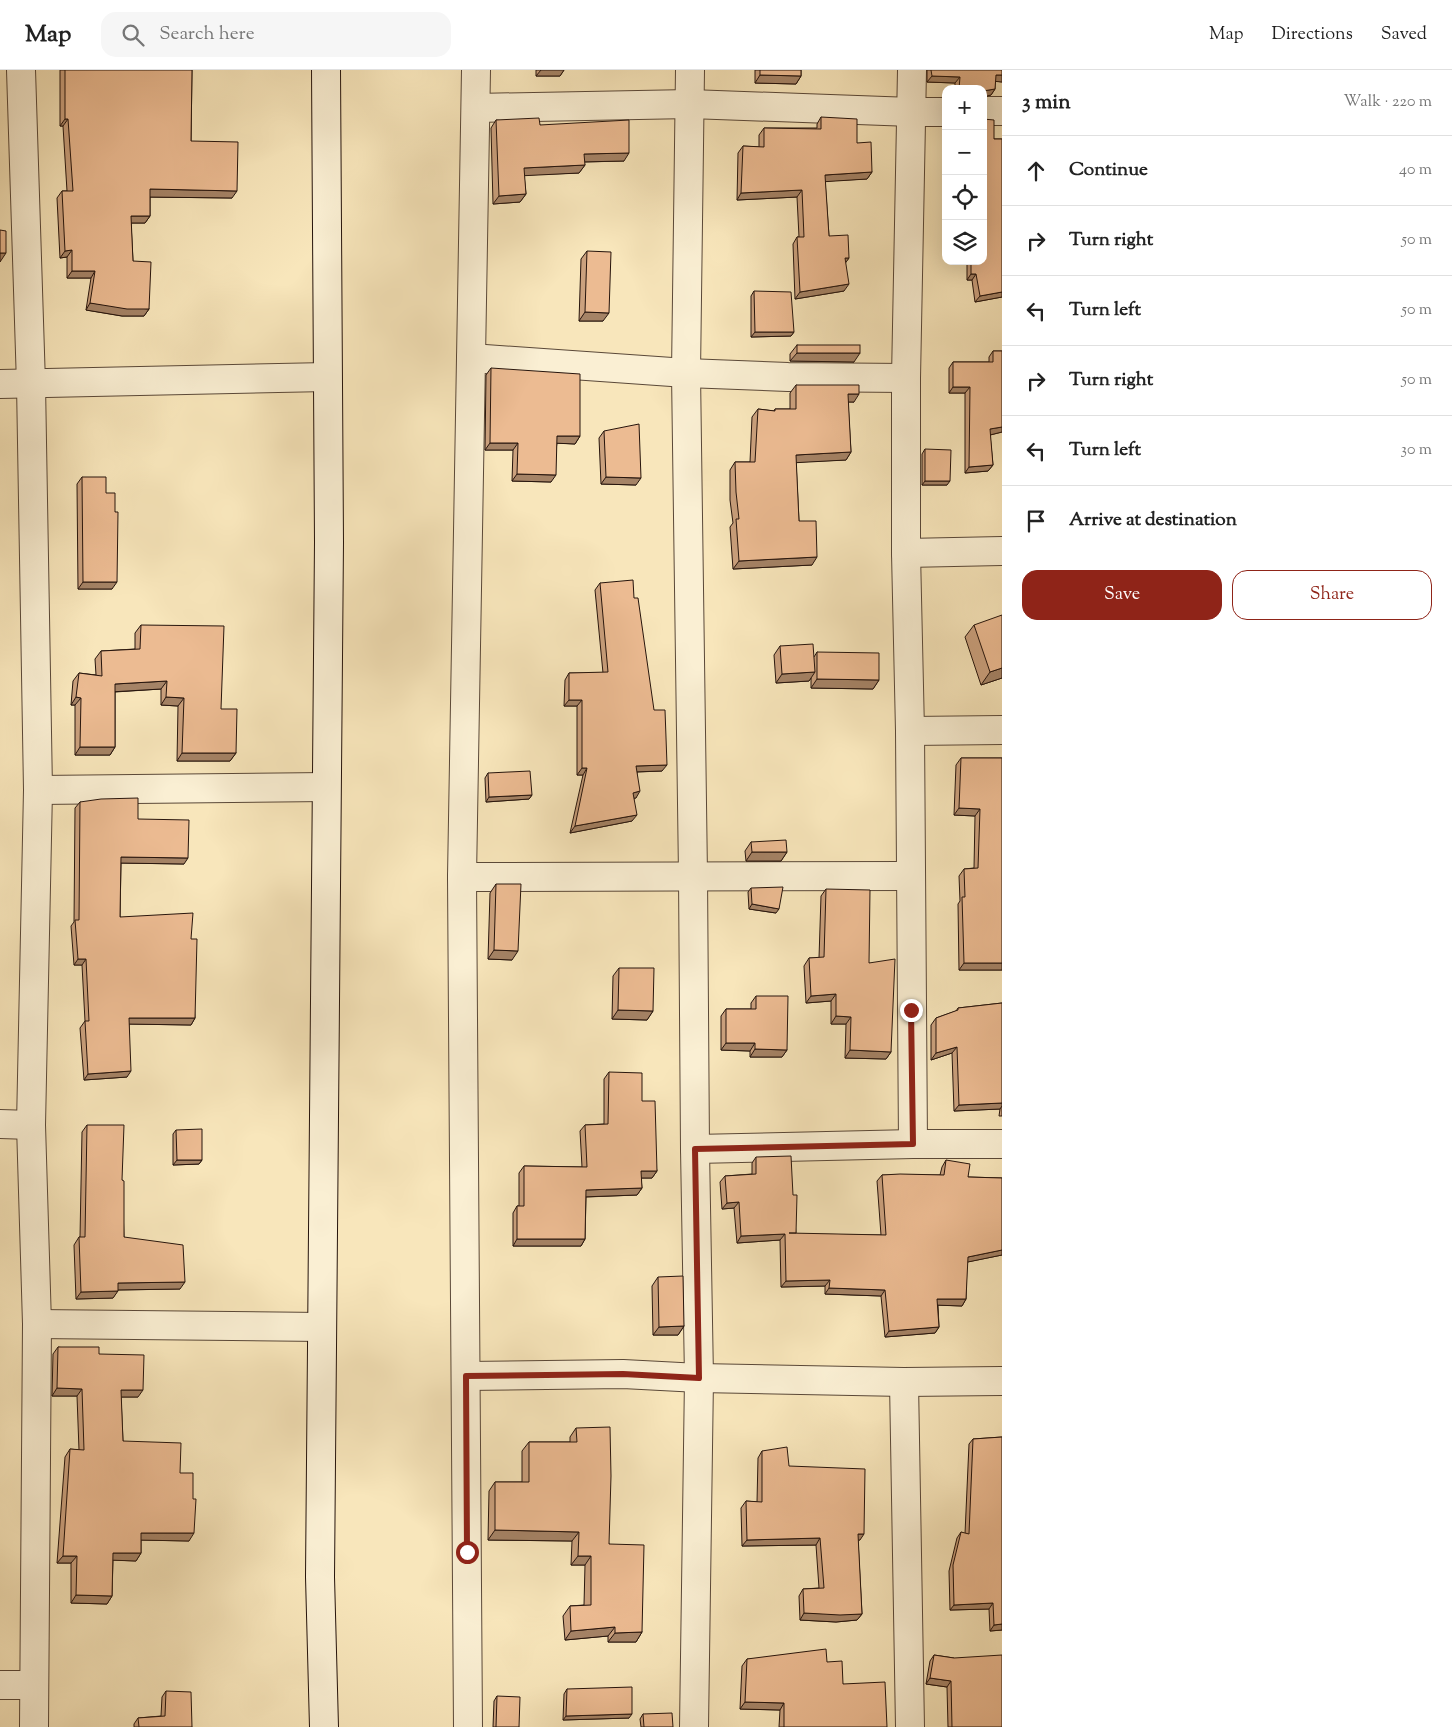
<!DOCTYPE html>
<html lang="en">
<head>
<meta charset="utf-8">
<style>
  body { margin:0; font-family:"Sorts Mill Goudy",serif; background:#f6f6f6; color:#222 }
  .controls { position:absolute; right:15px; top:15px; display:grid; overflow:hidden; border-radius:10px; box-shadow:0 5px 20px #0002 }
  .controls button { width:45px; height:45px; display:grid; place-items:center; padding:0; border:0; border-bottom:1px solid #e0e0e0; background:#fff; color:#222; font:25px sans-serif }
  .stop { position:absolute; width:15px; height:15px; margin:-11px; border:4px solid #8f2418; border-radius:50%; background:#fff }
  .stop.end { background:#8f2418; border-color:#fff; box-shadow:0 1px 5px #0008 }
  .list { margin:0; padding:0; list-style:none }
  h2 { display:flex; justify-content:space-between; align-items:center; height:65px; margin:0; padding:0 20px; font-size:21px }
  h2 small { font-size:16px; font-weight:400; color:#767676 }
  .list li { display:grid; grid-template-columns:32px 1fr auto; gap:15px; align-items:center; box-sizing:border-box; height:70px; padding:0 20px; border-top:1px solid #e0e0e0 }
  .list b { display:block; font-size:19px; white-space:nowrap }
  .list em { font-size:16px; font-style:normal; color:#767676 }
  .actions { display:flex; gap:10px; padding:15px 20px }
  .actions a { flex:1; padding:11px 0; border:1px solid #8f2418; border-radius:15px; text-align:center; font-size:18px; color:#8f2418 }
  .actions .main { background:#8f2418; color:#fff }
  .icon { flex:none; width:28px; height:28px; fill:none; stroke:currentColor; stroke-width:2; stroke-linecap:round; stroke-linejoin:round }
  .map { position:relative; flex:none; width:1002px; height:1657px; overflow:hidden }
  header { display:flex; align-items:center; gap:30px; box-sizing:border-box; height:70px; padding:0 25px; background:#fff; border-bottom:1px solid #e0e0e0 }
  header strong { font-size:24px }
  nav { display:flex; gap:28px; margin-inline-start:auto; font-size:18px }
  .search { width:350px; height:45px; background:#f6f6f6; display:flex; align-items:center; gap:12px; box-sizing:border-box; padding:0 18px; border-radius:15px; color:#767676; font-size:19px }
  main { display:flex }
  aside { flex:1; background:#fff }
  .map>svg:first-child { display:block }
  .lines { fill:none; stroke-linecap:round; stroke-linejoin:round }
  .street-casing { stroke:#5a4838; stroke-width:30 }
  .secondary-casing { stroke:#26140c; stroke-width:30 }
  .street { stroke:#faefd3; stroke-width:28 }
  .secondary { stroke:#faefd3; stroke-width:28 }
  .wall { fill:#cba17e; stroke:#26140c }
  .shaded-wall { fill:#a58366; stroke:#26140c }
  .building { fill:#ecbb92; stroke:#26140c }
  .route { stroke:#8f2418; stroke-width:6 }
</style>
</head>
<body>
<header>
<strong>Map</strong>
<div class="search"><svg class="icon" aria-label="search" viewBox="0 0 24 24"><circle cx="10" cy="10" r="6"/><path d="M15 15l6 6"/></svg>Search here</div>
<nav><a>Map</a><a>Directions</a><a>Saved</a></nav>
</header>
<main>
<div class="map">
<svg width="1002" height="1657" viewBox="0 0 1002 1657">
  <rect width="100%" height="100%" fill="#f8e6bb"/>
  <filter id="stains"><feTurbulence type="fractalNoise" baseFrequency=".004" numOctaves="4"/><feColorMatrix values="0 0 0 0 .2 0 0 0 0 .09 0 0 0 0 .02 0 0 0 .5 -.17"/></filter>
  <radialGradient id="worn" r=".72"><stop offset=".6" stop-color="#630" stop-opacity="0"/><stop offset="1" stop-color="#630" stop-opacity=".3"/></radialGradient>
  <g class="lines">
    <defs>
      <g id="street">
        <path d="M 21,0 L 31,314 L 38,720 L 31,1055 L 37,1254 L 34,1657"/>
        <path d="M 690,0 L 686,303 L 693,805 L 695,1079 L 699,1308 L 694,1657"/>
        <path d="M 912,0 L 906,308 L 906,483 L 910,661 L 913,1074"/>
        <path d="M 476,38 L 690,34 L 912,42 L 946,42"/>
        <path d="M 983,41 L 1002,41"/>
        <path d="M 471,288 L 686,303 L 788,307 L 906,308"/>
        <path d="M 0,314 L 327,307"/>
        <path d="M 906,483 L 1002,481"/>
        <path d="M 910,661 L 1002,660"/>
        <path d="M 38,720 L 326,717"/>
        <path d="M 462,807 L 910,806"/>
        <path d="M 0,1054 L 31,1055"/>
        <path d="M 695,1079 L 913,1074 L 1002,1074"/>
        <path d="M 37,1254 L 322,1257"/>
        <path d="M 466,1306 L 623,1304 L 699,1308 L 904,1312 L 1002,1311"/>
        <path d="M 904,1312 L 910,1657"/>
        <path d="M 0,1615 L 34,1615"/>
        <path d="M 468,1657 L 462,807 L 476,0"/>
      </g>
      <path id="secondary" d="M 324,1657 L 320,1507 L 329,472 L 326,0"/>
    </defs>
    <!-- street casing -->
    <use href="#street" class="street-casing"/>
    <!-- secondary casing -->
    <use href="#secondary" class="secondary-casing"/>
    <!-- street -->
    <use href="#street" class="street"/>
    <!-- secondary -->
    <use href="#secondary" class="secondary"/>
  </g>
  <!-- wall -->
  <g class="wall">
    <path d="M 60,0 L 192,0 L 191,71 L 232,128 L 150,127 L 150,146 L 145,153 L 131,153 L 133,191 L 149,239 L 144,246 L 122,246 L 86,240 L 91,208 L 67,208 L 67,187 L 60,188 L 57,128 L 62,121 L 67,121 L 63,56 L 60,56 Z"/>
    <path d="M 536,0 L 564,0 L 560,6 L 536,6 Z"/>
    <path d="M 755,0 L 801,0 L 801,6 L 796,14 L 755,13 Z"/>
    <path d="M 927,0 L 1002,0 L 1002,12 L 995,11 L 995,19 L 991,25 L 983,27 L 983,19 L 955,19 L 955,13 L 927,12 Z"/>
    <path d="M 821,47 L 857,73 L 872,102 L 867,109 L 825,111 L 829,166 L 849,188 L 845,193 L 844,221 L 795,229 L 793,174 L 797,167 L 799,167 L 797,127 L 737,130 L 738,83 L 743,76 L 759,77 L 759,65 L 764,58 L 817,58 L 817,54 Z"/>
    <path d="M 496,50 L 540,55 L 624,91 L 584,92 L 585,95 L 579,103 L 524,105 L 526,124 L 520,132 L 493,134 L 491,58 Z"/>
    <path d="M 994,69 L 1002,69 L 1002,227 L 975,232 L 972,210 L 967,210 L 967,191 L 983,191 Z"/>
    <path d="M 587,181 L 603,251 L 579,251 L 581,189 Z"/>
    <path d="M 754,221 L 794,262 L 791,266 L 751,267 L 751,226 Z"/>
    <path d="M 797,275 L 854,292 L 790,291 L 790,284 Z"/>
    <path d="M 993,281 L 1002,281 L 1002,362 L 990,365 L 993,395 L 988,401 L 965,403 L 965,323 L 949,323 L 949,298 L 953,292 L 989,292 L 989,287 Z"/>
    <path d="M 491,298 L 580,366 L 575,374 L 557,373 L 551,412 L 512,411 L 513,380 L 485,380 L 486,305 Z"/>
    <path d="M 796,315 L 854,332 L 848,332 L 851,382 L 846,390 L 796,392 L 799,451 L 812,495 L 733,499 L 730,457 L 733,453 L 730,430 L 730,400 L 735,392 L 750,392 L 752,347 L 758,339 L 774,341 L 775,339 L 790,339 L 790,323 Z"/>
    <path d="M 604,361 L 636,415 L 601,414 L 599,368 Z"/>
    <path d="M 925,379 L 947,415 L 922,415 L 922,384 Z"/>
    <path d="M 82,407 L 106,423 L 115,442 L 112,519 L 78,519 L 77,414 Z"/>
    <path d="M 600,513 L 634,528 L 662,701 L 637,702 L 636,728 L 634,728 L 632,751 L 570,763 L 583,705 L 577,705 L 577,636 L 564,636 L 565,610 L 569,603 L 603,603 L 595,520 Z"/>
    <path d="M 141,555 L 221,639 L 236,683 L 230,691 L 177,691 L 178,636 L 161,635 L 161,619 L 115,622 L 115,677 L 110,685 L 75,685 L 75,635 L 71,635 L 73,611 L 79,603 L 96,605 L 95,589 L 101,581 L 135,579 L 135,563 Z"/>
    <path d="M 974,555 L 1002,608 L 981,615 L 965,567 Z"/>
    <path d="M 780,576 L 814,587 L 817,582 L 879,610 L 873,619 L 811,618 L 811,608 L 809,611 L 776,613 L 774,585 Z"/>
    <path d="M 961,688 L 1002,688 L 1002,900 L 959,900 L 958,834 L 960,831 L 959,806 L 964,799 L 974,798 L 975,746 L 954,745 L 956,695 Z"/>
    <path d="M 488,703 L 532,725 L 529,729 L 486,732 L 485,708 Z"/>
    <path d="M 80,732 L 138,749 L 184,794 L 121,793 L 120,847 L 191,869 L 195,948 L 191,955 L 129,954 L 127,1007 L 84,1010 L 80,958 L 85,951 L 82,895 L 74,895 L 71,856 L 74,852 L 75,738 Z"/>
    <path d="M 751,772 L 787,782 L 781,791 L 746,791 L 745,781 Z"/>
    <path d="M 496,814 L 512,890 L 488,889 L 490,823 Z"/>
    <path d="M 751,818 L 776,843 L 749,839 L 748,822 Z"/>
    <path d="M 826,819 L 869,893 L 891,982 L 886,989 L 845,988 L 846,954 L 831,954 L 831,931 L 806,933 L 804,896 L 809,888 L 819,888 L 821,826 Z"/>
    <path d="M 619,898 L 653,941 L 647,950 L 612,949 L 613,906 Z"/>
    <path d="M 756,926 L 787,980 L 782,987 L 750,987 L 750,981 L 721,980 L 721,946 L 726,939 L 751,939 L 751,933 Z"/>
    <path d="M 1002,933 L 1002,1046 L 999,1046 L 1000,1039 L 954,1041 L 952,983 L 931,990 L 931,955 L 936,948 L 956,941 L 958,938 Z"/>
    <path d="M 609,1002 L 642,1031 L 657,1101 L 652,1108 L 641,1108 L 642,1118 L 637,1125 L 586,1127 L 585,1169 L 581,1176 L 513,1176 L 513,1143 L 517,1136 L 519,1136 L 519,1103 L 524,1096 L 582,1097 L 580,1061 L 585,1055 L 604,1054 L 604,1009 Z"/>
    <path d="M 87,1055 L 122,1110 L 124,1167 L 180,1219 L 118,1220 L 113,1228 L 76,1229 L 74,1175 L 79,1167 L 80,1167 L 82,1062 Z"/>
    <path d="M 176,1060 L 202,1090 L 199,1094 L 173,1095 L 173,1064 Z"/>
    <path d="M 756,1087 L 793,1125 L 796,1164 L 881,1165 L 877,1111 L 882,1105 L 940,1105 L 942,1097 L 946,1090 L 968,1107 L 1002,1108 L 1002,1185 L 967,1192 L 966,1229 L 962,1236 L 938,1235 L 939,1257 L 935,1263 L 885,1267 L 881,1226 L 825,1224 L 825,1216 L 781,1217 L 780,1170 L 737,1173 L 734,1138 L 722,1139 L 720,1112 L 725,1106 L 752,1104 L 752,1093 Z"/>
    <path d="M 658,1207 L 684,1256 L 678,1265 L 653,1265 L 652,1216 Z"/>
    <path d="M 58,1277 L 99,1284 L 138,1327 L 121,1327 L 123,1371 L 180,1403 L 189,1471 L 141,1470 L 141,1483 L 136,1491 L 113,1490 L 112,1526 L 107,1534 L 71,1533 L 71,1493 L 57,1493 L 65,1387 L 70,1379 L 79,1380 L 77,1326 L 52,1326 L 53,1284 Z"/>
    <path d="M 576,1358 L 609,1474 L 642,1562 L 636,1572 L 608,1572 L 608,1566 L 565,1570 L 563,1546 L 570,1536 L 584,1535 L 585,1495 L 571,1495 L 572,1471 L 488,1470 L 489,1421 L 495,1412 L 522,1412 L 522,1381 L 529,1372 L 570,1372 L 570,1367 Z"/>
    <path d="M 1002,1367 L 1002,1560 L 990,1561 L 989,1539 L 950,1540 L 949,1501 L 957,1468 L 961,1462 L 965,1464 L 969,1374 L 973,1369 Z"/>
    <path d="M 762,1381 L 789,1396 L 860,1470 L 858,1470 L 862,1544 L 857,1550 L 836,1552 L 800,1550 L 799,1526 L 803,1519 L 819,1518 L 816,1475 L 742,1476 L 741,1438 L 746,1431 L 757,1432 L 758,1388 Z"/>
    <path d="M 934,1585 L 954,1588 L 1002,1657 L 948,1657 L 947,1617 L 926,1614 L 930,1591 Z"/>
    <path d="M 747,1589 L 827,1592 L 843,1614 L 887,1657 L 779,1657 L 780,1640 L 740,1639 L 742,1596 Z"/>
    <path d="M 567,1619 L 629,1648 L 563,1650 L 564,1624 Z"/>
    <path d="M 166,1621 L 192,1657 L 134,1657 L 134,1654 L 138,1648 L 161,1646 L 162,1627 Z"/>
    <path d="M 497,1626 L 519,1657 L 493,1657 L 494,1631 Z"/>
    <path d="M 643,1644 L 673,1657 L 641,1657 L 640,1649 Z"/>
  </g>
  <!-- shaded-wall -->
  <g class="shaded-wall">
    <path d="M 541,0 L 564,0 L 560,6 L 536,6 Z"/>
    <path d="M 760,5 L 801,6 L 796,14 L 755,13 Z"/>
    <path d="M 996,5 L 1002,5 L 1002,12 L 991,11 Z"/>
    <path d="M 932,6 L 960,7 L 955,13 L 927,12 Z"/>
    <path d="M 995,19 L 991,25 L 983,27 L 983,21 Z"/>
    <path d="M 65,49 L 68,49 L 63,56 L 60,56 Z"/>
    <path d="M 629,83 L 624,91 L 579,92 L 584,84 Z"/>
    <path d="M 585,95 L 579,103 L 518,106 L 524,98 Z"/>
    <path d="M 872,102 L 867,109 L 820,112 L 825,105 Z"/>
    <path d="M 150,119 L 237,121 L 232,128 L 145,127 Z"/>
    <path d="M 802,120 L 797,127 L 737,130 L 741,123 Z"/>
    <path d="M 526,124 L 520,132 L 493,134 L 499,126 Z"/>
    <path d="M 131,146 L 150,146 L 145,153 L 126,153 Z"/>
    <path d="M 72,180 L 67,187 L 60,188 L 65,181 Z"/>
    <path d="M 0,183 L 6,183 L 0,192 Z"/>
    <path d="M 845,188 L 849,188 L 844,195 Z"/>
    <path d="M 72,201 L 95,201 L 91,208 L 67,208 Z"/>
    <path d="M 971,204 L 976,204 L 972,210 L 967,210 Z"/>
    <path d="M 849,214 L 844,221 L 795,229 L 800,222 Z"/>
    <path d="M 1002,222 L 1002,227 L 975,232 L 980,226 Z"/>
    <path d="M 90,233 L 149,239 L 144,246 L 122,246 L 86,240 Z"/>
    <path d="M 585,242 L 609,243 L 603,251 L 579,251 Z"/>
    <path d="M 755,262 L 794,262 L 791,266 L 751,267 Z"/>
    <path d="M 797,283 L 860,283 L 854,292 L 790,291 Z"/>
    <path d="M 953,317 L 970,317 L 965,323 L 949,323 Z"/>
    <path d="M 848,324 L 859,324 L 854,332 L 842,332 Z"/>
    <path d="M 1002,357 L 1002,362 L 986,366 L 990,359 Z"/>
    <path d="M 557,366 L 580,366 L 575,374 L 552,373 Z"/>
    <path d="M 490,373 L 518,373 L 513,380 L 485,380 Z"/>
    <path d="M 851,382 L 846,390 L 790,393 L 796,385 Z"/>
    <path d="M 993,395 L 988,401 L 965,403 L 969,397 Z"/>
    <path d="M 517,404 L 556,405 L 551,412 L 512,411 Z"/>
    <path d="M 606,407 L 641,408 L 636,415 L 601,414 Z"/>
    <path d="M 925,411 L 950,411 L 947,415 L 922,415 Z"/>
    <path d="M 817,487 L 812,495 L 733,499 L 739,491 Z"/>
    <path d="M 83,512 L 117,512 L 112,519 L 78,519 Z"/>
    <path d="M 1002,598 L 1002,608 L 981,615 L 990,602 Z"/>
    <path d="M 815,602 L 809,611 L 776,613 L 782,604 Z"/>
    <path d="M 817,609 L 879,610 L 873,619 L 811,618 Z"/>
    <path d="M 167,611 L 161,619 L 110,622 L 115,614 Z"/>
    <path d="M 76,627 L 81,628 L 75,635 L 71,635 Z"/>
    <path d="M 166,627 L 184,628 L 178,636 L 161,635 Z"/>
    <path d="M 569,630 L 582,630 L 577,636 L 564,636 Z"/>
    <path d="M 80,677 L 115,677 L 110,685 L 75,685 Z"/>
    <path d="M 182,683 L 236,683 L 230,691 L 177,691 Z"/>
    <path d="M 667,695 L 662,701 L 632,702 L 636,696 Z"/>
    <path d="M 582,698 L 587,698 L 583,705 L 577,705 Z"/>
    <path d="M 640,721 L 636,728 L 628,729 L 633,723 Z"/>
    <path d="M 532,725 L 529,729 L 486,732 L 489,727 Z"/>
    <path d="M 959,738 L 980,739 L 975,746 L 954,745 Z"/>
    <path d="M 637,745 L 632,751 L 570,763 L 575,756 Z"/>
    <path d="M 752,782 L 787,782 L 781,791 L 746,791 Z"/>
    <path d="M 121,787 L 188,788 L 184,794 L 117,793 Z"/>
    <path d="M 752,834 L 779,839 L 776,843 L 749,839 Z"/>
    <path d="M 494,880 L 518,881 L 512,890 L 488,889 Z"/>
    <path d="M 78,889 L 86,889 L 82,895 L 74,895 Z"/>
    <path d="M 964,893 L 1002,893 L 1002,900 L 959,900 Z"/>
    <path d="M 836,924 L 831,931 L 806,933 L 811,926 Z"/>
    <path d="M 618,940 L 653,941 L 647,950 L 612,949 Z"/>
    <path d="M 836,946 L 851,947 L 846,954 L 831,954 Z"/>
    <path d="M 129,948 L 195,948 L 191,955 L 125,954 Z"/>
    <path d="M 726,973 L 755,973 L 750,981 L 721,980 Z"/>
    <path d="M 957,977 L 952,983 L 931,990 L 936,983 Z"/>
    <path d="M 755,979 L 787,980 L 782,987 L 750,987 Z"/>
    <path d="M 850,980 L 891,982 L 886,989 L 845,988 Z"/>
    <path d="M 131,1001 L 127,1007 L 84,1010 L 88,1004 Z"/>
    <path d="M 1002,1033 L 1002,1036 L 1000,1039 L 954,1041 L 959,1035 Z"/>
    <path d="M 177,1090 L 202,1090 L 199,1094 L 173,1095 Z"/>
    <path d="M 641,1101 L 657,1101 L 652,1108 L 637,1108 Z"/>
    <path d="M 642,1118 L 637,1125 L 581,1127 L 586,1120 Z"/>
    <path d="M 739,1132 L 734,1138 L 722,1139 L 727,1133 Z"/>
    <path d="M 785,1164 L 780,1170 L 737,1173 L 741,1166 Z"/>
    <path d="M 517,1169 L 585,1169 L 581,1176 L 513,1176 Z"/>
    <path d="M 1002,1180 L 1002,1185 L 963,1193 L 968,1187 Z"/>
    <path d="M 830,1210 L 825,1216 L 781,1217 L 786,1211 Z"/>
    <path d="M 185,1212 L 180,1219 L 113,1220 L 118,1213 Z"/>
    <path d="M 829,1218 L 885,1220 L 881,1226 L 825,1224 Z"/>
    <path d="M 118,1221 L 113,1228 L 76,1229 L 81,1222 Z"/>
    <path d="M 937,1229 L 966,1229 L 962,1236 L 933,1235 Z"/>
    <path d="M 684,1256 L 678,1265 L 653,1265 L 659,1257 Z"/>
    <path d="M 939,1257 L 935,1263 L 885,1267 L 889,1261 Z"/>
    <path d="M 57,1318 L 82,1319 L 77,1326 L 52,1326 Z"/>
    <path d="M 121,1320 L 143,1320 L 138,1327 L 116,1327 Z"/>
    <path d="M 495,1460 L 579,1462 L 572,1471 L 488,1470 Z"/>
    <path d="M 141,1463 L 194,1463 L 189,1471 L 136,1470 Z"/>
    <path d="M 858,1464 L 864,1464 L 860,1470 L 853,1470 Z"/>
    <path d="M 820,1468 L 816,1475 L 742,1476 L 747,1470 Z"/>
    <path d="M 113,1483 L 141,1483 L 136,1491 L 108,1490 Z"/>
    <path d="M 63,1486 L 77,1486 L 71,1493 L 57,1493 Z"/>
    <path d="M 578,1486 L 591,1486 L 585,1495 L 571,1495 Z"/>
    <path d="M 76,1525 L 112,1526 L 107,1534 L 71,1533 Z"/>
    <path d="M 993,1533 L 989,1539 L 950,1540 L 954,1535 Z"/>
    <path d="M 804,1543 L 862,1544 L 857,1550 L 836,1552 L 800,1550 Z"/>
    <path d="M 1002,1554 L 1002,1560 L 990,1561 L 994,1555 Z"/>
    <path d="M 615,1557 L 608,1566 L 565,1570 L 571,1561 Z"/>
    <path d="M 642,1562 L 636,1572 L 608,1572 L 615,1563 Z"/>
    <path d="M 930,1608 L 951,1611 L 947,1617 L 926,1614 Z"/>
    <path d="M 745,1632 L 784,1633 L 780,1640 L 740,1639 Z"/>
    <path d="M 632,1644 L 629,1648 L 563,1650 L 566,1646 Z"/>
  </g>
  <!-- building -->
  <g class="building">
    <path d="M 65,0 L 192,0 L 191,71 L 238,72 L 237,121 L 150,119 L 150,146 L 131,146 L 133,191 L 151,192 L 149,239 L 127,239 L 90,233 L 95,201 L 72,201 L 72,180 L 65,181 L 62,121 L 73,121 L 68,49 L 65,49 Z"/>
    <path d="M 760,0 L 801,0 L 801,6 L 760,5 Z"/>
    <path d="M 931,0 L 1002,0 L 1002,5 L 996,5 L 995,19 L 983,21 L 983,19 L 959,19 L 960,7 L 932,6 Z"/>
    <path d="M 821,47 L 857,49 L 857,73 L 871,72 L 872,102 L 825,105 L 829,166 L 848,165 L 849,188 L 845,188 L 849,214 L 800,222 L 797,167 L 804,167 L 802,120 L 741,123 L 743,76 L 764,77 L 764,58 L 821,59 Z"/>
    <path d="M 539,48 L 540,55 L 629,50 L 629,83 L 584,84 L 585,95 L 524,98 L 526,124 L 499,126 L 496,50 Z"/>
    <path d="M 983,49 L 994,50 L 994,69 L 1002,69 L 1002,222 L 980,226 L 976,204 L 971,204 L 971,191 L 983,191 Z"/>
    <path d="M 0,160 L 6,161 L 6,183 L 0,183 Z"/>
    <path d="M 587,181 L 611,182 L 609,243 L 585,242 Z"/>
    <path d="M 754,221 L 791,222 L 794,262 L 755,262 Z"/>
    <rect x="797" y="275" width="63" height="8"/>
    <path d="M 993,281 L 1002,281 L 1002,357 L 990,359 L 993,395 L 969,397 L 970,317 L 953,317 L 953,292 L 993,292 Z"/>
    <path d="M 491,298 L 580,304 L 580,366 L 557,366 L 556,405 L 517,404 L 518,373 L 490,373 Z"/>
    <path d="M 796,315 L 859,315 L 859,324 L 848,324 L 851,382 L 796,385 L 799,451 L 816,451 L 817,487 L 739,491 L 736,449 L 739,449 L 736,422 L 735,392 L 755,392 L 758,339 L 775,341 L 775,339 L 796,339 Z"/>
    <path d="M 639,354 L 641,408 L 606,407 L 604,361 Z"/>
    <path d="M 925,379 L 951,380 L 950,411 L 925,411 Z"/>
    <path d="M 82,407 L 106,407 L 106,423 L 115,423 L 115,442 L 118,442 L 117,512 L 83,512 Z"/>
    <path d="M 633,510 L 634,528 L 638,528 L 654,640 L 665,640 L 667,695 L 636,696 L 640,721 L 633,723 L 637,745 L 575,756 L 587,698 L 582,698 L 582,630 L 569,630 L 569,603 L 608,602 L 600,513 Z"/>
    <path d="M 1002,545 L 1002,598 L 990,602 L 974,555 Z"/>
    <path d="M 141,555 L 224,556 L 221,639 L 237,639 L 236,683 L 182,683 L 184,628 L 166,627 L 167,611 L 115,614 L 115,677 L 80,677 L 81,628 L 76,627 L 79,603 L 102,606 L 101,581 L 140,579 Z"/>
    <path d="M 813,574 L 815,602 L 782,604 L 780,576 Z"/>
    <path d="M 817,582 L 879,583 L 879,610 L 817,609 Z"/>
    <path d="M 961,688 L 1002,688 L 1002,893 L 964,893 L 962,827 L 965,827 L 964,799 L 978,798 L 980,739 L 959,738 Z"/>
    <path d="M 530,701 L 532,725 L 489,727 L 488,703 Z"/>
    <path d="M 138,728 L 138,749 L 189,750 L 188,788 L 121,787 L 120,847 L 193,843 L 191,869 L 197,869 L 195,948 L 129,948 L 131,1001 L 88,1004 L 85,951 L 89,951 L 86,889 L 78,889 L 75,850 L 79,850 L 80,732 L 101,729 Z"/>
    <path d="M 786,770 L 787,782 L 752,782 L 751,772 Z"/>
    <path d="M 496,814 L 521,814 L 518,881 L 494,880 Z"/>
    <path d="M 783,817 L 779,839 L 752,834 L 751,818 Z"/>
    <path d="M 826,819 L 870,820 L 869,893 L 895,889 L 891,982 L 850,980 L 851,947 L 836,946 L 836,924 L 811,926 L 809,888 L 824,887 Z"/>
    <path d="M 619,898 L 654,898 L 653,941 L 618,940 Z"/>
    <path d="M 756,926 L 788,926 L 787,980 L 755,979 L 755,973 L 726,973 L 726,939 L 756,939 Z"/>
    <path d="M 1002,933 L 1002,1033 L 959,1035 L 957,977 L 936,983 L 936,948 L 958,940 L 958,938 Z"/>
    <path d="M 609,1002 L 642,1003 L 642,1031 L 655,1031 L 657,1101 L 641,1101 L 642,1118 L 586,1120 L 585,1169 L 517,1169 L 517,1136 L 524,1136 L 524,1096 L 587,1097 L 585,1055 L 608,1054 Z"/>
    <path d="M 87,1055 L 124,1055 L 122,1110 L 124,1111 L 124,1167 L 183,1175 L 185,1212 L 118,1213 L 118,1221 L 81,1222 L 79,1167 L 85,1167 Z"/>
    <path d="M 202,1059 L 202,1090 L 177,1090 L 176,1060 Z"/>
    <path d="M 791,1086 L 793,1125 L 797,1125 L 796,1163 L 789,1163 L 886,1165 L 882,1105 L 900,1104 L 944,1105 L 946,1090 L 970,1094 L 968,1107 L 1002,1108 L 1002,1180 L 968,1187 L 966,1229 L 937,1229 L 939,1257 L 889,1261 L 885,1220 L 829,1218 L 830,1210 L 786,1211 L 785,1164 L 741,1166 L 739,1132 L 727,1133 L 725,1106 L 756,1104 L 756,1087 Z"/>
    <path d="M 683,1206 L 684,1256 L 659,1257 L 658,1207 Z"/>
    <path d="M 58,1277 L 99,1277 L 99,1284 L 144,1285 L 143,1320 L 121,1320 L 123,1371 L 181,1373 L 180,1403 L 193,1403 L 193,1429 L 196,1429 L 194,1463 L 141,1463 L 141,1483 L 113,1483 L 112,1526 L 76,1525 L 77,1486 L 63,1486 L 70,1379 L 84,1380 L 82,1319 L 57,1318 Z"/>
    <path d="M 610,1357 L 611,1406 L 609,1474 L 644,1475 L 642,1562 L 615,1563 L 615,1557 L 571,1561 L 570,1536 L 591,1535 L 591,1486 L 578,1486 L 579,1462 L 495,1460 L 495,1412 L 529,1412 L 529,1372 L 577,1372 L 576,1358 Z"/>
    <path d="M 1002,1367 L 1002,1554 L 994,1555 L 993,1533 L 954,1535 L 953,1495 L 961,1462 L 969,1464 L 973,1369 Z"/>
    <path d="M 787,1377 L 789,1396 L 865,1399 L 864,1464 L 858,1464 L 862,1544 L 840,1545 L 804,1543 L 803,1519 L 824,1518 L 820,1468 L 747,1470 L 746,1431 L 762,1432 L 762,1381 Z"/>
    <path d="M 826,1579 L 827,1592 L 842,1591 L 843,1614 L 885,1612 L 887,1657 L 784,1657 L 784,1633 L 745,1632 L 747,1589 Z"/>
    <path d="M 934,1585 L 954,1588 L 1002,1585 L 1002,1657 L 952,1657 L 951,1611 L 930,1608 Z"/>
    <path d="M 632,1617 L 632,1644 L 566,1646 L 567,1619 Z"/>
    <path d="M 166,1621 L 191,1622 L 192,1657 L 139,1657 L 138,1648 L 165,1646 Z"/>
    <path d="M 497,1626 L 520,1627 L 519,1657 L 496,1657 Z"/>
    <path d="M 672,1643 L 673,1657 L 644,1657 L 643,1644 Z"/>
  </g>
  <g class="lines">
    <!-- route -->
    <path class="route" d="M 467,1482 L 466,1306 L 623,1304 L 699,1308 L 695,1079 L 913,1074 L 911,940"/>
  </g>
  <rect width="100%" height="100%" filter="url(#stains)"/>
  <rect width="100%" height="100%" fill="url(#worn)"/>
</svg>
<div class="controls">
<button>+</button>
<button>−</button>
<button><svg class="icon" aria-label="locate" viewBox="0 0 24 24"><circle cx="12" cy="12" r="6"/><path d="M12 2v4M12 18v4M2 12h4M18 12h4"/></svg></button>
<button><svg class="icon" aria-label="layers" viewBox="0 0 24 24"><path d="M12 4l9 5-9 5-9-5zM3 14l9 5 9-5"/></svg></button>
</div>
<div class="stop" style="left:467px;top:1482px"></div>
<div class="stop end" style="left:911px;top:940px"></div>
</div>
<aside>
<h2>3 min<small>Walk · 220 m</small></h2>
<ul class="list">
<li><svg class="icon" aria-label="ahead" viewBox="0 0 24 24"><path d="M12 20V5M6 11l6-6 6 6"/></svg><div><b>Continue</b></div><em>40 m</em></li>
<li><svg class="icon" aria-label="right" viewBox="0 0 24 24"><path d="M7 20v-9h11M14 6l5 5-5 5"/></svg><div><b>Turn right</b></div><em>50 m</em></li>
<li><svg class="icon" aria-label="left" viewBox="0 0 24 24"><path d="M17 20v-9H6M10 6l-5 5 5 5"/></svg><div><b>Turn left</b></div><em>50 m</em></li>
<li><svg class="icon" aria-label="right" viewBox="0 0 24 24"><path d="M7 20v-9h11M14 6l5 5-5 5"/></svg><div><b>Turn right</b></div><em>50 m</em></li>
<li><svg class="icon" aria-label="left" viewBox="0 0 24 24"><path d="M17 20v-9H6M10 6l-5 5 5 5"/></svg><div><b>Turn left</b></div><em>30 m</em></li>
<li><svg class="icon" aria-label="arrive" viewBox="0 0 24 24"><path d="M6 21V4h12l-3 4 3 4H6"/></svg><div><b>Arrive at destination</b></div></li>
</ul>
<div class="actions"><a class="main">Save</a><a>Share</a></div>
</aside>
</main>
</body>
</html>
